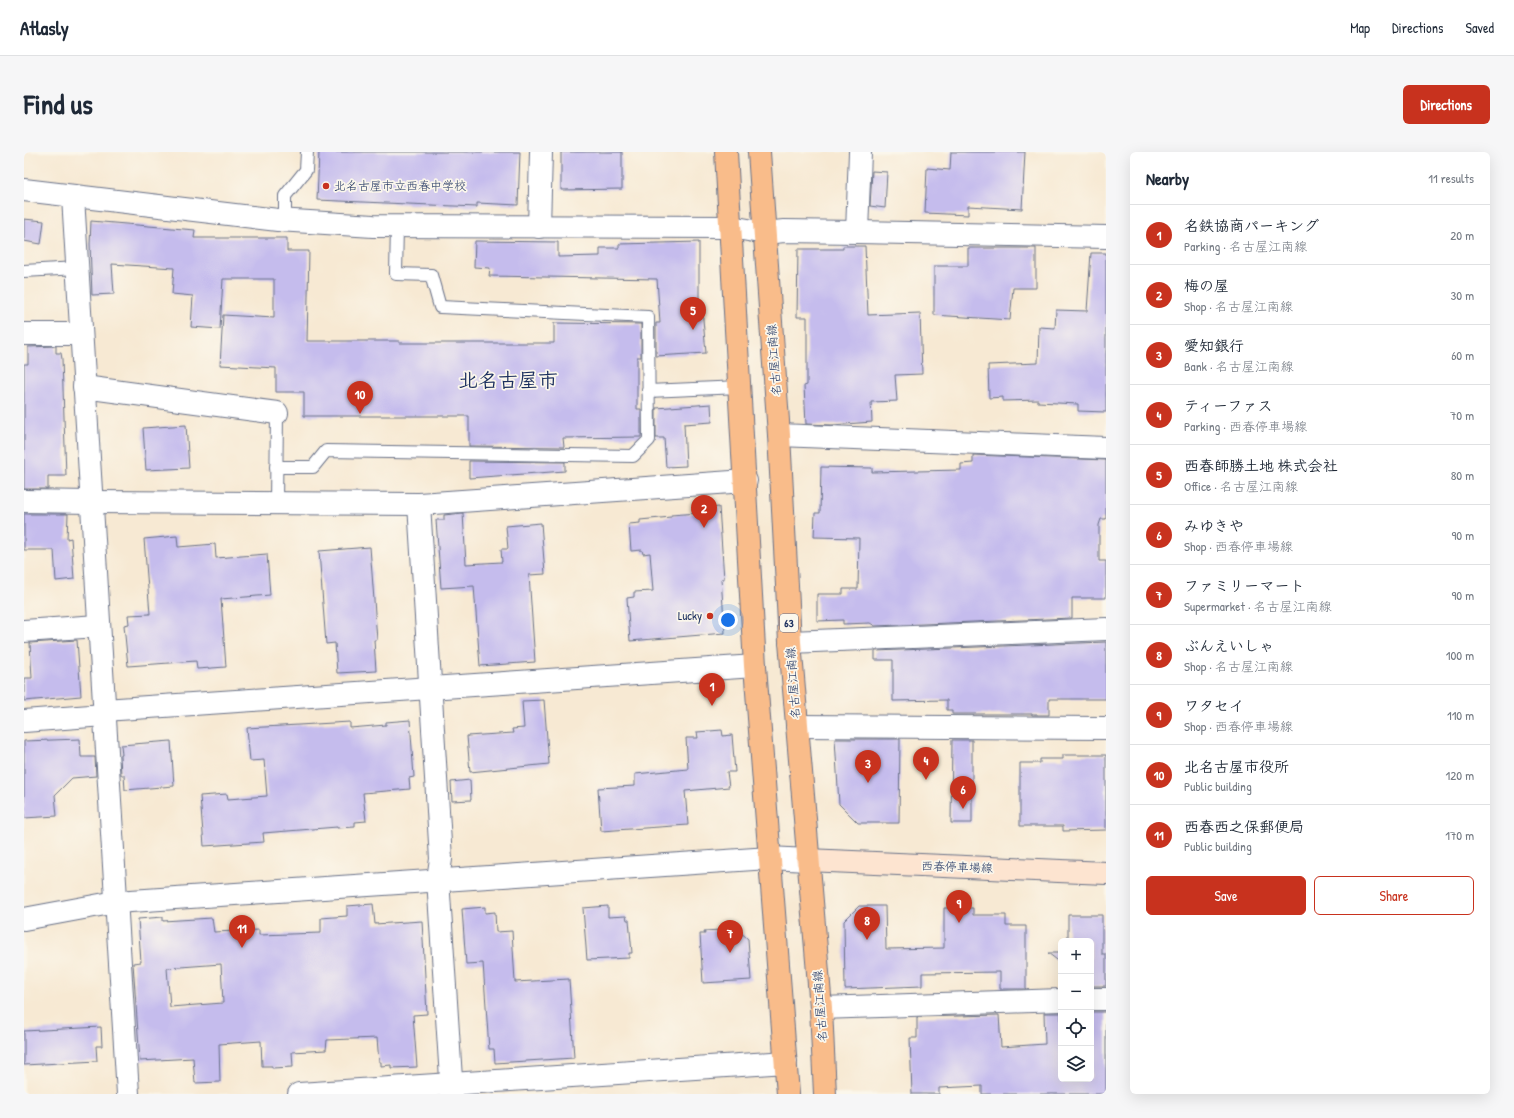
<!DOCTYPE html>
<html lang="en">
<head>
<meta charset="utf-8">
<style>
  body { margin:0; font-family:"Patrick Hand","Klee One",sans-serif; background:#f6f6f7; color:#1f2937 }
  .controls { position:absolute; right:12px; bottom:12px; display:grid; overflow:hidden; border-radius:6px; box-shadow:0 4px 16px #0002 }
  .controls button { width:36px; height:36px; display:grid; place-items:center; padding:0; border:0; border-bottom:1px solid #e0e1e3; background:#fff; color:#1f2937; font:20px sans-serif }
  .you { position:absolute; left:704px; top:468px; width:14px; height:14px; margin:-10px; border:3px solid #fff; border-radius:50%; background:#1a73e8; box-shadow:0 0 0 6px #1a73e833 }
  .badge { display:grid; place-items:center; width:26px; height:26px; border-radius:50%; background:#c8321e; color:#fff; font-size:13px; font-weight:700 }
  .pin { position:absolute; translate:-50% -33px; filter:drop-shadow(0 1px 2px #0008) }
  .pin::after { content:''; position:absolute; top:21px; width:14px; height:12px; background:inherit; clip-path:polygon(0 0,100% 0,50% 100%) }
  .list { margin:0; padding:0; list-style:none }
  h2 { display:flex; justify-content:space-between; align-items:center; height:52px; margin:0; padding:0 16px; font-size:17px }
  h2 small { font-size:13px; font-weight:400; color:#747a83 }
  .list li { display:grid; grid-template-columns:26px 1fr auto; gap:12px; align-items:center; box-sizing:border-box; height:60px; padding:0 16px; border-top:1px solid #e0e1e3 }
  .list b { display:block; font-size:15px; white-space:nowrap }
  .list p { margin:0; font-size:13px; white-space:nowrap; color:#747a83 }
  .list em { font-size:13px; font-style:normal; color:#747a83 }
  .actions { display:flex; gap:8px; padding:12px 16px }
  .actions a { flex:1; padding:9px 0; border:1px solid #c8321e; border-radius:6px; text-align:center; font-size:14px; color:#c8321e }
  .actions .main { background:#c8321e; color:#fff }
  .icon { flex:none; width:22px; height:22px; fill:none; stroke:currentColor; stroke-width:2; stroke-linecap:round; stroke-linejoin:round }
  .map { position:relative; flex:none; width:1082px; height:942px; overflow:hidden; border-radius:6px }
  header { display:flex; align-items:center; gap:24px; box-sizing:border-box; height:56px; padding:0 20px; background:#fff; border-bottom:1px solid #e0e1e3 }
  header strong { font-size:19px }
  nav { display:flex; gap:22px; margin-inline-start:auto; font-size:14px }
  .intro { display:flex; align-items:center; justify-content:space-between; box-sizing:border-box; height:96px; padding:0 24px }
  h1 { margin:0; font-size:28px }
  .button { padding:10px 18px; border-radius:6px; background:#c8321e; color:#fff; font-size:14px; font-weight:700 }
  main { display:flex; gap:24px; padding:0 24px }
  aside { flex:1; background:#fff; border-radius:6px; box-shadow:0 4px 16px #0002 }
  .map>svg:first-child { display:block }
  .building { fill:#c5bced; fill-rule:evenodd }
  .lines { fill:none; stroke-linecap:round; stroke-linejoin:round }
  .service-casing { stroke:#687087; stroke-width:14 }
  .minor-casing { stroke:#687087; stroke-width:24 }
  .tertiary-casing { stroke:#687087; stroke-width:24 }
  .secondary-casing { stroke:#687087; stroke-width:24 }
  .primary-casing { stroke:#687087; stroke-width:24 }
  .service { stroke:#fff; stroke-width:12 }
  .minor { stroke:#fff; stroke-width:22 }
  .tertiary { stroke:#fff; stroke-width:22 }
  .secondary { stroke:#fde4d0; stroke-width:22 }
  .primary { stroke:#f9bc8a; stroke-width:22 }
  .poi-dot { fill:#c8321e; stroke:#fbf7ec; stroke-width:1.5 }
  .labels { text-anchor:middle; stroke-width:3.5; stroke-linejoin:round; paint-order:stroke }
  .shield { fill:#fbf7ec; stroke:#5e6b89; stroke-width:1 }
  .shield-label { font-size:11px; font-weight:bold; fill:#1b2f5e }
  .poi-label { font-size:12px; fill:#1b2f5e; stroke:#fbf7ec; text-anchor:start }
  .street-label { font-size:12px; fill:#1b2f5e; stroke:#fbf7ec }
  .town-label { font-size:20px; font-weight:bold; fill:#1b2f5e; stroke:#fbf7ec }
</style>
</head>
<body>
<header>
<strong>Atlasly</strong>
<nav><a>Map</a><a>Directions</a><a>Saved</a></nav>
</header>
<div class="intro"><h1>Find us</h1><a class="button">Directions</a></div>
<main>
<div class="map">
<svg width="1082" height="942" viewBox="0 0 1082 942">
  <rect width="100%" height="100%" fill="#fbf7ec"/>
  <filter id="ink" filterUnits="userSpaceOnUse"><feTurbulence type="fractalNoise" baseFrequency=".025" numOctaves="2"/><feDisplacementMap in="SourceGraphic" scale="8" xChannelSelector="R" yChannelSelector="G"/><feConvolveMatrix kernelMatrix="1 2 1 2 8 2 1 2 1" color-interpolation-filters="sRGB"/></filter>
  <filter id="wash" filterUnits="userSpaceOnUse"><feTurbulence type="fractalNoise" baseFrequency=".012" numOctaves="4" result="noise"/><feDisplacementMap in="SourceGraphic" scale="16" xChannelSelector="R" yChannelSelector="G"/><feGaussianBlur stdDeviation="0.9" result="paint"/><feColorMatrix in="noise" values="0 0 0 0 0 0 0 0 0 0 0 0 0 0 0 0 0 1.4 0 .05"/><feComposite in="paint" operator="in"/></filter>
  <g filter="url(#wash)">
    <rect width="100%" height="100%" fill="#f7e9d3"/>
    <g id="blocks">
      <!-- building -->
      <g class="building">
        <path d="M 295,0 L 496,0 L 494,53 L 453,51 L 453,55 L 293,48 Z"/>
        <path d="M 537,0 L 598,0 L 598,37 L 537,38 Z"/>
        <path d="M 927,0 L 1001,0 L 998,57 L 944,54 L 944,63 L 901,61 L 903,16 L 926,18 Z"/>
        <path d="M 848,19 L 863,20 L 861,56 L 846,54 Z"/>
        <path d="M 0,67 L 20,69 L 17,92 L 0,89 Z"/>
        <path d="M 67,69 L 171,78 L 170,86 L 263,86 L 263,99 L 285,99 L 283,189 L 375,189 L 375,191 L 530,191 L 530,171 L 617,172 L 617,205 L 613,205 L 613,257 L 617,257 L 617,285 L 539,286 L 540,295 L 445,294 L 445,264 L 280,264 L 280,240 L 252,240 L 252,216 L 196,213 L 199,163 L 250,166 L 250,127 L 199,127 L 196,177 L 167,175 L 169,144 L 148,142 L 150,116 L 88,112 L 90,142 L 68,143 L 66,92 Z"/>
        <path d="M 451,89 L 534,90 L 534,105 L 576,104 L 576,96 L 595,96 L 595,92 L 675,90 L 675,156 L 678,156 L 682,201 L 632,204 L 632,171 L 636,171 L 633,127 L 465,124 L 466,116 L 450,115 Z"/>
        <path d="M 819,94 L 841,94 L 844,163 L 896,161 L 898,222 L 871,223 L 873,249 L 847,250 L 848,270 L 808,273 L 782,272 L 780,234 L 783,233 L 783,165 L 773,165 L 774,97 L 819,97 Z"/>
        <path d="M 944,96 L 1012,96 L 1012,136 L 989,136 L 986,168 L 910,163 L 910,114 L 944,114 Z"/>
        <path d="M 1067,101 L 1082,101 L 1082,260 L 1054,259 L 1054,252 L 1014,250 L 1014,248 L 979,249 L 979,245 L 965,246 L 964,213 L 1014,211 L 1015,175 L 1031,176 L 1032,158 L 1063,159 Z"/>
        <path d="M 32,194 L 32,201 L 37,201 L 38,207 L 42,324 L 24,324 L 24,337 L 0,337 L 0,212 L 4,212 L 4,195 Z"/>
        <path d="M 687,252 L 688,270 L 660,272 L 662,314 L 642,315 L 640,286 L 632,286 L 632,256 Z"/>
        <path d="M 162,273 L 165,316 L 122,318 L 119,276 Z"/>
        <path d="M 949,303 L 1082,308 L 1082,367 L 1077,367 L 1075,373 L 1075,409 L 1082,409 L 1082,446 L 1048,446 L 1048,466 L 851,474 L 846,471 L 819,472 L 819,468 L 793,469 L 793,442 L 819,442 L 819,437 L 834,437 L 835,386 L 790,385 L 791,361 L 796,361 L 797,315 L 848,316 L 848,320 L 937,318 L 937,312 L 949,311 Z"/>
        <path d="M 445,309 L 541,310 L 541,319 L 445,326 Z"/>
        <path d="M 695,355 L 700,427 L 697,427 L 701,481 L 606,489 L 603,446 L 610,445 L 610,440 L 629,439 L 626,401 L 619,402 L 618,398 L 607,399 L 605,372 L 616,371 L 616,368 L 647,365 L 647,363 L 674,361 L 674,357 Z"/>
        <path d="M 439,361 L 442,412 L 478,410 L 477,397 L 484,397 L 482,374 L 517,371 L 521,422 L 505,423 L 511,510 L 456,514 L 450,434 L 417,436 L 412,368 L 420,368 L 420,363 Z"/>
        <path d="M 0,362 L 44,362 L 43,387 L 47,386 L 50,427 L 32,429 L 30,398 L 0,398 Z"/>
        <path d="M 153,384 L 154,395 L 191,392 L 192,406 L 243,402 L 246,443 L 197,447 L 202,515 L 173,517 L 172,509 L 104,514 L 100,473 L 105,472 L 104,463 L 126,462 L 120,387 Z"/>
        <path d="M 346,395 L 353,488 L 350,488 L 352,519 L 313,521 L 311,491 L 302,492 L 295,399 Z"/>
        <path d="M 53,488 L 57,544 L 0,549 L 0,526 L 8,526 L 6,491 Z"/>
        <path d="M 1082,490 L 1082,547 L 1025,547 L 1025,563 L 1008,563 L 1008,562 L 928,562 L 928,558 L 923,558 L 923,548 L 869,549 L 869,508 L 851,508 L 851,499 Z"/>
        <path d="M 520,548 L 525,612 L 446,620 L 443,584 L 489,581 L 488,577 L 500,576 L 498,549 Z"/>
        <path d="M 386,568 L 390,625 L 385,626 L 386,637 L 339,641 L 342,669 L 331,670 L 331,675 L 313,676 L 313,675 L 239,681 L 240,690 L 180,694 L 176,644 L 203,642 L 204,647 L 243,644 L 240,608 L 226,609 L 223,576 L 326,570 L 326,576 L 362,573 L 362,570 Z"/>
        <path d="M 698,578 L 699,584 L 708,583 L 711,620 L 703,620 L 705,635 L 661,639 L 664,673 L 577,679 L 574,636 L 611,634 L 611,622 L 664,617 L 662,586 L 674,586 L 673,580 Z"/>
        <path d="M 56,587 L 57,605 L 71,605 L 72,624 L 48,626 L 31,643 L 33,664 L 0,666 L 0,589 Z"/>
        <path d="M 811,587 L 876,587 L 875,671 L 834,671 L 815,652 Z"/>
        <path d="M 928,588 L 948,588 L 948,671 L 927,671 Z"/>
        <path d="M 147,589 L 150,634 L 101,638 L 100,623 L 97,623 L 96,603 L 98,603 L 97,593 Z"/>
        <path d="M 1039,603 L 1082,603 L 1082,678 L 1039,679 L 1039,674 L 996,674 L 996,611 L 1016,611 L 1016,607 L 1039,607 Z"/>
        <path d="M 446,628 L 447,648 L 428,649 L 427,630 Z"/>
        <path d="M 349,752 L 351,772 L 398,769 L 403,862 L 389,863 L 393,915 L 367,916 L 367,913 L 357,914 L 357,910 L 355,910 L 353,886 L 303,888 L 302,898 L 268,900 L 269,915 L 248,916 L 248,914 L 238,914 L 237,889 L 195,892 L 196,930 L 171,931 L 169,906 L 116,909 L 109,811 L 117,810 L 114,767 L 139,765 L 139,769 L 188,766 L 190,780 L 235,778 L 235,783 L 297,781 L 297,766 L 323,764 L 323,754 ZM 197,812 L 199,851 L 146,855 L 143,816 Z"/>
        <path d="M 584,754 L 584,765 L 602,764 L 603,768 L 605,768 L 608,801 L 605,801 L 605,806 L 563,808 L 559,756 Z"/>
        <path d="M 835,754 L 861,754 L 862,797 L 920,796 L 920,756 L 949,756 L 949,763 L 982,763 L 982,774 L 1002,774 L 1002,837 L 976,837 L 976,820 L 898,821 L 898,834 L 821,837 L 820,769 Z"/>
        <path d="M 461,755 L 461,761 L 471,760 L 472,780 L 488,779 L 491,830 L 545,827 L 550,906 L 471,911 L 470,897 L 465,897 L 459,811 L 442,812 L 438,757 Z"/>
        <path d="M 1044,763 L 1078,763 L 1078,802 L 1082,802 L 1082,834 L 1067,834 L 1067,789 L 1044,789 Z"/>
        <path d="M 713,777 L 724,787 L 727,828 L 679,831 L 676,782 L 681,782 L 680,779 Z"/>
        <path d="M 1024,801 L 1037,801 L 1037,811 Z"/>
        <path d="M 1067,860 L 1082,860 L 1082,942 L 958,942 L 958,934 L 915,936 L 915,942 L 888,942 L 886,886 L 893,886 L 893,865 L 975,863 L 977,895 L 1021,892 L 1020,861 L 1037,861 L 1037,927 L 1067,927 Z"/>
        <path d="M 77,875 L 78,894 L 72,894 L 73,909 L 0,913 L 0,879 Z"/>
      </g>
    </g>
  </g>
  <g filter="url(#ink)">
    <use href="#blocks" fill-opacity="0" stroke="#687087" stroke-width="1"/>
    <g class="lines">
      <defs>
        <g id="service">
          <path d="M 261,69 L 261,44 L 282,18 L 283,0"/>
          <path d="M 0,119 L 53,116"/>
          <path d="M 624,239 L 716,235"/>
          <path d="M 252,315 L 289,315 L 302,299 L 609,304 L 625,288 L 624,165 L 416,155 L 407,123 L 372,122 L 373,74"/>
          <path d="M 252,352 L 253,261"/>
        </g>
        <g id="minor">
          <path d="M 515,75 L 517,0"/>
          <path d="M 833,80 L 836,0"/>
          <path d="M 741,81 L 760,79 L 833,80 L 1082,85"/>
          <path d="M 0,182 L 57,182"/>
          <path d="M 60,235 L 253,261"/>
          <path d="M 755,283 L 1082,296"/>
          <path d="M 0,349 L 67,350"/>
          <path d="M 0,479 L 74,474"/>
          <path d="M 766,490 L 1082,477"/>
          <path d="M 80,558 L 731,514"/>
          <path d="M 0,569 L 80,563"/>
          <path d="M 773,574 L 1082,576"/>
          <path d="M 1067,847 L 1082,847"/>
          <path d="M 797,856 L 1037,848"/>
          <path d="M 275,942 L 762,910"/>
        </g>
        <g id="tertiary">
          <path d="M 0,38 L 254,68 L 349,74 L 707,75 L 741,81"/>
          <path d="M 49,45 L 104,942"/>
          <path d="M 67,350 L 395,352 L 722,329"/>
          <path d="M 395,352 L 417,707 L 414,727 L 428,942"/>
          <path d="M 0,767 L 92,750 L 746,706 L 783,708"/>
        </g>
        <path id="secondary" d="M 783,708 L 1082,721"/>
        <g id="primary">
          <path d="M 702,0 L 731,514 L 764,942"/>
          <path d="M 735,0 L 755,283 L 766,490 L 797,856 L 801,942"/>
        </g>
      </defs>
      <!-- service casing -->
      <use href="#service" class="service-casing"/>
      <!-- minor casing -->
      <use href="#minor" class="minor-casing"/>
      <!-- tertiary casing -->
      <use href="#tertiary" class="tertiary-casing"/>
      <!-- secondary casing -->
      <use href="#secondary" class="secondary-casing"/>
      <!-- primary casing -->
      <use href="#primary" class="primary-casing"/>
      <!-- service -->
      <use href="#service" class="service"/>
      <!-- minor -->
      <use href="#minor" class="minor"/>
      <!-- tertiary -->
      <use href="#tertiary" class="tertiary"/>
      <!-- secondary -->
      <use href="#secondary" class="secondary"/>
      <!-- primary -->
      <use href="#primary" class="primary"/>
    </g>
  </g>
  <!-- markers -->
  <g class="poi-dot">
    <circle cx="302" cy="34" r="4"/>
    <circle cx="686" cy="464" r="4"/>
  </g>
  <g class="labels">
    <!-- shield labels -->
    <rect class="shield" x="756" y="462" width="18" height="18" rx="3"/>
    <g class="shield-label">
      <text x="765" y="475">63</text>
    </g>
    <!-- poi labels -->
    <g class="poi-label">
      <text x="310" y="38">北名古屋市立西春中学校</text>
      <text x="678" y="468" text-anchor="end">Lucky</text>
    </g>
    <!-- street labels -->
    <g class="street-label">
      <text transform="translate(750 208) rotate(-94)" y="4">名古屋江南線</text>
      <text transform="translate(769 531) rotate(-94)" y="4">名古屋江南線</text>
      <text transform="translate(933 715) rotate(2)" y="4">西春停車場線</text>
      <text transform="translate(796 854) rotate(-94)" y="4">名古屋江南線</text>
    </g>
    <!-- town labels -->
    <g class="town-label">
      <text x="484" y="235">北名古屋市</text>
    </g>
  </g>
</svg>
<div class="controls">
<button>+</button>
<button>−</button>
<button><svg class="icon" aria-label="locate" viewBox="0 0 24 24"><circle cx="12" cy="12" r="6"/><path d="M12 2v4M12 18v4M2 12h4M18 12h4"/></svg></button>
<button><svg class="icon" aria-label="layers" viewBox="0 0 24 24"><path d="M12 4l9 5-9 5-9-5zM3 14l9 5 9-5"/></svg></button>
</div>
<div class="you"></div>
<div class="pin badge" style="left:688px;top:554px">1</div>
<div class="pin badge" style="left:680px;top:376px">2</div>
<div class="pin badge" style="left:844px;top:631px">3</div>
<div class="pin badge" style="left:902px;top:628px">4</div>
<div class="pin badge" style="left:669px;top:178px">5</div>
<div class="pin badge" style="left:939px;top:657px">6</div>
<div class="pin badge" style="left:706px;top:801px">7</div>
<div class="pin badge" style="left:843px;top:788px">8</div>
<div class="pin badge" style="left:935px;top:771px">9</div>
<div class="pin badge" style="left:336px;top:262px">10</div>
<div class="pin badge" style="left:218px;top:796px">11</div>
</div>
<aside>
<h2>Nearby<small>11 results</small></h2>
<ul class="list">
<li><span class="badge">1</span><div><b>名鉄協商パーキング</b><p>Parking · 名古屋江南線</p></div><em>20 m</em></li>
<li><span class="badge">2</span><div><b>梅の屋</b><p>Shop · 名古屋江南線</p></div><em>30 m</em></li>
<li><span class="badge">3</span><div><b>愛知銀行</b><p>Bank · 名古屋江南線</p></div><em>60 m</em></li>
<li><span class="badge">4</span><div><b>ティーファス</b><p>Parking · 西春停車場線</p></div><em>70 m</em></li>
<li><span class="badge">5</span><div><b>西春師勝土地 株式会社</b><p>Office · 名古屋江南線</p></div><em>80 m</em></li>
<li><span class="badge">6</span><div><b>みゆきや</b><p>Shop · 西春停車場線</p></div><em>90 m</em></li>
<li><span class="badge">7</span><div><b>ファミリーマート</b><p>Supermarket · 名古屋江南線</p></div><em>90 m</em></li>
<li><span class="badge">8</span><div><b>ぶんえいしゃ</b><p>Shop · 名古屋江南線</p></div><em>100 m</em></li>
<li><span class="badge">9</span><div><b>ワタセイ</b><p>Shop · 西春停車場線</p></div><em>110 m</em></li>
<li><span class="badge">10</span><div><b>北名古屋市役所</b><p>Public building</p></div><em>120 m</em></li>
<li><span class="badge">11</span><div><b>西春西之保郵便局</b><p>Public building</p></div><em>170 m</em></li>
</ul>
<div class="actions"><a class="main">Save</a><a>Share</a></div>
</aside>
</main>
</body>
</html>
